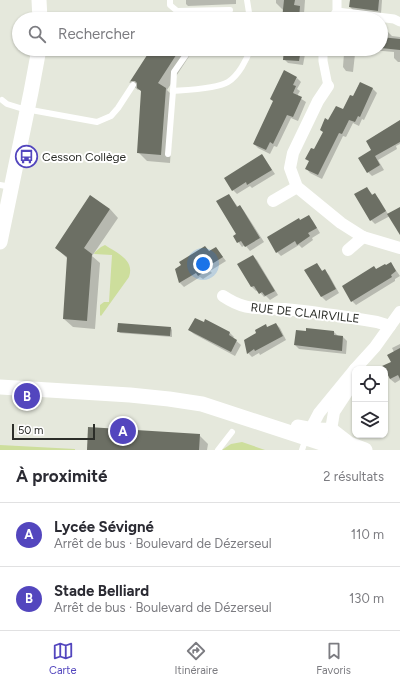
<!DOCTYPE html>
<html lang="fr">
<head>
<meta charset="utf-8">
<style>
  body { margin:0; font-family:Figtree,sans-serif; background:#f7f7f7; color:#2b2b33 }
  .controls { position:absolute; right:12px; bottom:12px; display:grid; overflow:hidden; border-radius:8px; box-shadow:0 1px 3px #0004 }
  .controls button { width:36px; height:36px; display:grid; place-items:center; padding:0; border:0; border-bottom:1px solid #e1e1e2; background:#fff; color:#2b2b33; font:20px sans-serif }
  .scale { position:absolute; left:12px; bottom:10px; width:83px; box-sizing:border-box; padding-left:4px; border:2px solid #2c2e29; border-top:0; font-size:11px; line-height:14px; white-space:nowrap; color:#2c2e29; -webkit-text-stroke:3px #fff; paint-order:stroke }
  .you { position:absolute; left:203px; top:264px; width:14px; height:14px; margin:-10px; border:3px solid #fff; border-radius:50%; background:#1a73e8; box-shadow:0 0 0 6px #1a73e833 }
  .badge { display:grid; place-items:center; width:26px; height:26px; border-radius:50%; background:#5346be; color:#fff; font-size:13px; font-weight:700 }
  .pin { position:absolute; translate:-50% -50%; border:2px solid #fff; box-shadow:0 1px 4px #0006 }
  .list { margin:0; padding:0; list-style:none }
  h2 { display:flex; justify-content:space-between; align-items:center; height:52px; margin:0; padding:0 16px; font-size:17px }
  h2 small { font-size:13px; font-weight:400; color:#7c7c81 }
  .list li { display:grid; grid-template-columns:26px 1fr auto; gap:12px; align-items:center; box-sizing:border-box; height:64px; padding:0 16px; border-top:1px solid #e1e1e2 }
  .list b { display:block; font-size:15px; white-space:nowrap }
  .list p { margin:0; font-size:13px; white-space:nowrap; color:#7c7c81 }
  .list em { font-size:13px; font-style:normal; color:#7c7c81 }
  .icon { flex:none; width:22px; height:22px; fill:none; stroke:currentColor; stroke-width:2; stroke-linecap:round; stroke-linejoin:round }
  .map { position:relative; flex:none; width:400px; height:450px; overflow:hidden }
  .search { position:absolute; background:#fff; box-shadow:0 1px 3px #0004; left:12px; right:12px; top:12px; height:44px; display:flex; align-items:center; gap:10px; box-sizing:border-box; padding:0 14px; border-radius:22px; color:#7c7c81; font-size:15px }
  .sheet { height:180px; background:#fff }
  nav { display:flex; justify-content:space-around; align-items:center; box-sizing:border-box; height:56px; border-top:1px solid #e1e1e2; background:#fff; font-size:11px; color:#7c7c81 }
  nav a { display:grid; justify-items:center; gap:2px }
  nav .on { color:#5346be }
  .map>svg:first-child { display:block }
  .green { fill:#cdde9c }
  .shadow { fill:#0003 }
  .building { fill:#6c6f64 }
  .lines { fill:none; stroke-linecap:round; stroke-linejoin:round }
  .service { stroke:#fff; stroke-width:6 }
  .pedestrian { stroke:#fff; stroke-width:9 }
  .minor { stroke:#fff; stroke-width:12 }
  .tertiary { stroke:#fff; stroke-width:15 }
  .labels { text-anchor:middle; stroke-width:4; stroke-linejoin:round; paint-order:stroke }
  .poi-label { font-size:12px; fill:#2c2e29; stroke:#fff; text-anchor:start }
  .street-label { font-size:12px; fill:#2c2e29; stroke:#fff }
</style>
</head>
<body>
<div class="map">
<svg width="400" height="450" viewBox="0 0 400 450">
  <rect width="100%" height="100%" fill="#e5e8dc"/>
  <!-- green -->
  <g class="green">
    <path d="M 105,245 C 117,253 135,260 129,277 L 101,316 L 100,315 L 100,305 L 104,302 L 109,302 L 112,255 L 94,254 L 95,252 L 101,247 Z"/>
    <path d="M 242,442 L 265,450 L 222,450 L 231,444 Z"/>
    <path d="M 0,445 L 75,449 L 75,450 L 0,450 Z"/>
  </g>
  <!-- shadow -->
  <g class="shadow">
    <path d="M 186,0 L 236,0 L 236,4 L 188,6 L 186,4 Z"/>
    <path d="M 276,0 L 305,0 L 304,14 L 285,12 L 276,3 Z"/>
    <path d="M 351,0 L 382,0 L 381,14 L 353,10 L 350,7 Z"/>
    <path d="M 381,32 L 388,32 L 392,36 L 400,37 L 400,62 L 398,62 L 394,58 L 394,52 L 360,49 L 381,49 Z"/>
    <path d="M 152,49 L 189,49 L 192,52 L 167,90 L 174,97 L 170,163 L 147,161 L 139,153 L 142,92 L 140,89 L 138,90 L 130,83 Z"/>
    <path d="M 284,49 L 306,49 L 303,65 L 288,63 L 284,59 Z"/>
    <path d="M 333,49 L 360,49 L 359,55 L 355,54 L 353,72 L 346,71 L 343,67 L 344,53 L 336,52 Z"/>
    <path d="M 297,78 L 301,82 L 297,89 L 300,91 L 297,96 L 306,102 L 298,121 L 291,118 L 277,147 L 274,146 L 270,154 L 258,148 L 254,144 Z"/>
    <path d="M 360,83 L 373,89 L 377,93 L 364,120 L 362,119 L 359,126 L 353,123 L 346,137 L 343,136 L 322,179 L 310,173 L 306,168 L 329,121 L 344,111 L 353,98 Z"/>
    <path d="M 400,121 L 400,144 L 396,146 L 397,149 L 378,160 L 384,170 L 372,176 L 368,172 L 373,150 Z"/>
    <path d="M 262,155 L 275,174 L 252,188 L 250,186 L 237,194 L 233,190 Z"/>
    <path d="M 366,188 L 373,195 L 374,194 L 379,199 L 388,214 L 400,208 L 400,232 L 390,216 L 375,224 L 371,220 Z"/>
    <path d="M 229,195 L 238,207 L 240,206 L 244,211 L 264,242 L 250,251 L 245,245 L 242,247 L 234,236 L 238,234 Z"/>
    <path d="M 110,209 L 118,218 L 92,256 L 100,263 L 95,329 L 73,327 L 64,319 L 68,259 L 56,248 Z"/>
    <path d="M 309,217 L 313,221 L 320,233 L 312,238 L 313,240 L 302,248 L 299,245 L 281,256 L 277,252 L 301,221 Z"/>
    <path d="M 205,247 L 210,252 L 216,248 L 226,261 L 210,271 L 212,273 L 203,279 L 200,277 L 184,287 L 180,283 L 177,269 Z"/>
    <path d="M 253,256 L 257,260 L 278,295 L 270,300 L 266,296 L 264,297 L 258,290 L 256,291 L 252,287 Z"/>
    <path d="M 391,263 L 400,276 L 395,279 L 395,281 L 356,305 L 352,301 L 377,270 Z"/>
    <path d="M 317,264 L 323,272 L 325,271 L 329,275 L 339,293 L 326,301 L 322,297 L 306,271 Z"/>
    <path d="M 276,324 L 280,328 L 286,340 L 260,355 L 259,353 L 252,357 L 248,353 L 258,334 Z"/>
    <path d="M 171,328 L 172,330 L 172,337 L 120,333 L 118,331 Z"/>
    <path d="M 189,330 L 230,333 L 234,337 L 233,338 L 241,345 L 235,356 L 194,334 Z"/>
    <path d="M 334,332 L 338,336 L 343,337 L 347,341 L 346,354 L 299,349 L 295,345 Z"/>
    <path d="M 400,344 L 400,380 L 395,383 L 390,379 L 384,367 L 392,362 L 394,352 L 392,348 Z"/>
    <path d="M 199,435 L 208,444 L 207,450 L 88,450 Z"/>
  </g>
  <!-- building -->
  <g class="building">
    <path d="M 284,0 L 295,0 L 294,5 L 300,6 L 299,18 L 282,19 Z"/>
    <path d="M 350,0 L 379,0 L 378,11 L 349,7 Z"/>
    <path d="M 381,37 L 400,39 L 400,50 L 381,48 Z"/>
    <path d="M 151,49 L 180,49 L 158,83 L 166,88 L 161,155 L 137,153 L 141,91 L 137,88 L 137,83 L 135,81 L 131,81 L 129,83 Z"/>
    <path d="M 284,49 L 301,49 L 299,61 L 283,60 Z"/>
    <path d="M 284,70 L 297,77 L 293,85 L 296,86 L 293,93 L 302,97 L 293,117 L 287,115 L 273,144 L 270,142 L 266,150 L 253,144 L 273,101 L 270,99 Z"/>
    <path d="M 360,82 L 373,88 L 360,117 L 358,116 L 355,122 L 349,120 L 342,134 L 339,133 L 318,175 L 305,169 L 309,161 L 305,159 L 311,148 L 314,149 L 323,132 L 320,130 L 325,118 L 328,120 L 336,106 L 343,109 L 350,95 L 353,96 Z"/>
    <path d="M 400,120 L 400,142 L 375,156 L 380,165 L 367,173 L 358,158 L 371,150 L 366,141 Z"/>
    <path d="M 262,154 L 272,170 L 247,185 L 246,182 L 232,191 L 224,178 Z"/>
    <path d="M 367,187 L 372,195 L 375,193 L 386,211 L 370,221 L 354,194 Z"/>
    <path d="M 229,194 L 237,207 L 240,205 L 260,238 L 245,247 L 241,241 L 237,243 L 233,236 L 236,234 L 216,201 Z"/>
    <path d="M 90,195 L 110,209 L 84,248 L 92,254 L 87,321 L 63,319 L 67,257 L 55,248 Z"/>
    <path d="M 400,207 L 400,235 L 387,214 Z"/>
    <path d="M 309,215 L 317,228 L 308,233 L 310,236 L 297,245 L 295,241 L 276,253 L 267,237 L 299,218 L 300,220 Z"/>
    <path d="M 205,246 L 209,251 L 216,247 L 223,257 L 207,267 L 209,269 L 198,276 L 196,273 L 179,283 L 175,269 L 181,265 L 179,262 Z"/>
    <path d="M 253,255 L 275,291 L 265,296 L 262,292 L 259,294 L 254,286 L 251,287 L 237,264 Z"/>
    <path d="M 391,262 L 396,271 L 391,275 L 392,277 L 351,302 L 342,286 L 374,266 L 376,269 L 385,264 L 386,265 Z"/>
    <path d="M 317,263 L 322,271 L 325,269 L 336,289 L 321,297 L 304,270 Z"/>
    <path d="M 195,318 L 204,322 L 205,319 L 230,332 L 229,335 L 237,340 L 231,352 L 188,330 Z"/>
    <path d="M 118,323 L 171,327 L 170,336 L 117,332 Z"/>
    <path d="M 276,323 L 283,336 L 255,351 L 254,349 L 247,354 L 244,340 L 256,333 L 255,330 L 266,324 L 267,327 Z"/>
    <path d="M 306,328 L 334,331 L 334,335 L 343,336 L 342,351 L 294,345 L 296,330 L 306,331 Z"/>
    <path d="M 400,348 L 400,379 L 398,375 L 390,379 L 385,369 L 382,366 L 391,362 L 387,355 Z"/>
    <path d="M 88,427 L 200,434 L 199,450 L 87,450 Z"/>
  </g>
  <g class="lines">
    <!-- service -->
    <g class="service">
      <path d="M 170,0 L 170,5 L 177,11 L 230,10"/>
      <path d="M 247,0 L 250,19"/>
      <path d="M 173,91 L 174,72 L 190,49"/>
      <path d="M 2,100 L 7,104 L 20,108 L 97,122 L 111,116 L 118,108 L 133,85"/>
      <path d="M 168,154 L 173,91 C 186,90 217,89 228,82 C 238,76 247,60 250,49"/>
      <path d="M 0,185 L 11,187"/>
      <path d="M 218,450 L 232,432"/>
      <path d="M 302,450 L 306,438"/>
    </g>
    <!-- pedestrian -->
    <g class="pedestrian">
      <path d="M 337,0 L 337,12"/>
      <path d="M 331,19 L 337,12 L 394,19 L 400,22"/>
      <path d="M 323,49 L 323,61 L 328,86"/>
    </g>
    <!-- minor -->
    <g class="minor">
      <path d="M 328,86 L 318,101 L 293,153 L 290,168 L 297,187 L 341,223 L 363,237 L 400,248"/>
      <path d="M 273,201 L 297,187"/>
      <path d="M 348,250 L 363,237"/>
      <path d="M 223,296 C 247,312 258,307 285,309 C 316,312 347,317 377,322 L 390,326"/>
      <path d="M 355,369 L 375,347 L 400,312"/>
      <path d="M 331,430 L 334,412 L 355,380"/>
      <path d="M 307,436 L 319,413 L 355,369"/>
    </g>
    <!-- tertiary -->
    <g class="tertiary">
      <path d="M 39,0 L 40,19"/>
      <path d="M 0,242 L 31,92 L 39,49"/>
      <path d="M 0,387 L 130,395 L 169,399 L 202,404 L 343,450"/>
      <path d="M 298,427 C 310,430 319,431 331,430 L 349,444 L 365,450"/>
    </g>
  </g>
  <!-- icons -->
  <defs>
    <symbol id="bus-ring" viewBox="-11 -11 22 22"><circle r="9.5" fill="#fff" stroke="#5346be" stroke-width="1.5"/><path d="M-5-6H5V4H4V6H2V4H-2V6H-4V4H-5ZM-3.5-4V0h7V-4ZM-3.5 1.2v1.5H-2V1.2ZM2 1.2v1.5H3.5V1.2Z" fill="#5346be"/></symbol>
  </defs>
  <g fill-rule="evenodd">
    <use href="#bus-ring" x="14" y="144" width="25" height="25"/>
  </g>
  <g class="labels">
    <!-- poi labels -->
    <g class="poi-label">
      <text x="42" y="161">Cesson Collège</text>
    </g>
    <!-- street labels -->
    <g class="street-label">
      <text transform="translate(305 313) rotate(6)" y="4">RUE DE CLAIRVILLE</text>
    </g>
  </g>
</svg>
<div class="controls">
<button><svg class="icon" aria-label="locate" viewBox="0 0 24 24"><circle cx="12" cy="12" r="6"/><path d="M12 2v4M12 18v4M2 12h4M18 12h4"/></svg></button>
<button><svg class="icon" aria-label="layers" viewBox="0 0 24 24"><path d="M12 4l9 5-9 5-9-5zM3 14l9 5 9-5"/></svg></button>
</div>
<div class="scale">50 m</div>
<div class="you"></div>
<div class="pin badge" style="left:123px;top:431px">A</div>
<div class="pin badge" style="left:27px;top:396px">B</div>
<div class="search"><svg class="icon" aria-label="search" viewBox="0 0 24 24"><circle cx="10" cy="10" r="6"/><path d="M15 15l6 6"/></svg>Rechercher</div>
</div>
<section class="sheet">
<h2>À proximité<small>2 résultats</small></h2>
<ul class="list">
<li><span class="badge">A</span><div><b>Lycée Sévigné</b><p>Arrêt de bus · Boulevard de Dézerseul</p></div><em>110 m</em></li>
<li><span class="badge">B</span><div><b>Stade Belliard</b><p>Arrêt de bus · Boulevard de Dézerseul</p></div><em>130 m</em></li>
</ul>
</section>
<nav>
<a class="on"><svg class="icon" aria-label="map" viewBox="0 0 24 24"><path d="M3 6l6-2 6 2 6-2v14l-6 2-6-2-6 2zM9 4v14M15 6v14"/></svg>Carte</a>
<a><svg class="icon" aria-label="directions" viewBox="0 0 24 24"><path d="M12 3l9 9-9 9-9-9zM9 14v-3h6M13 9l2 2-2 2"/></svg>Itinéraire</a>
<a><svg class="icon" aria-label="saved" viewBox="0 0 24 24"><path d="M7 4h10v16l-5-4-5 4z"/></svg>Favoris</a>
</nav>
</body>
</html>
